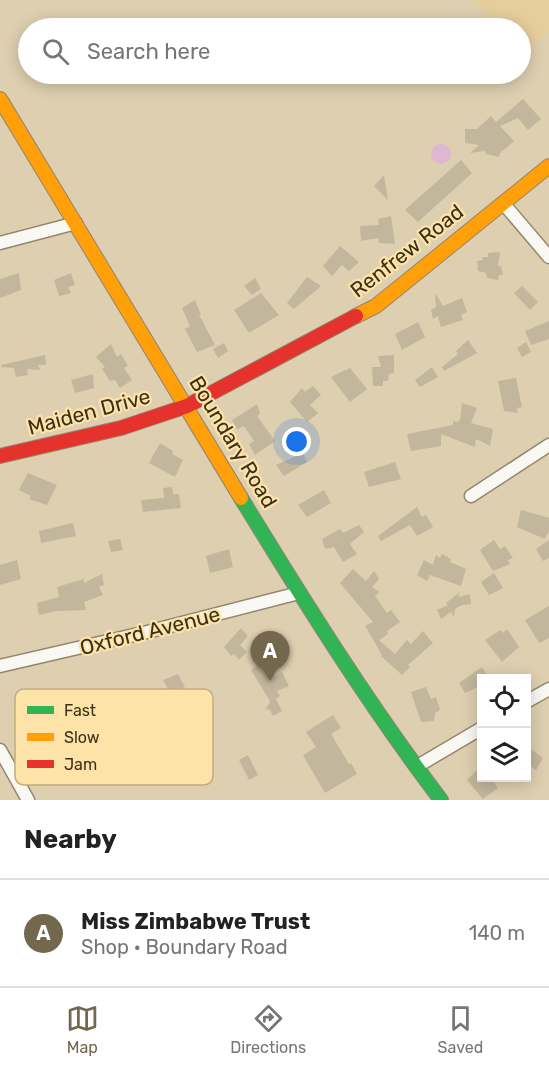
<!DOCTYPE html>
<html lang="en">
<head>
<meta charset="utf-8">
<style>
  body { margin:0; font-family:Rubik,sans-serif; background:#f2f2f2; color:#222 }
  .controls { position:absolute; right:18px; bottom:18px; display:grid; overflow:hidden; border-radius:0px; box-shadow:0 3px 15px #0003 }
  .controls button { width:54px; height:54px; display:grid; place-items:center; padding:0; border:0; border-bottom:2px solid #e0e0e0; background:#fff; color:#222; font:30px sans-serif }
  .you { position:absolute; left:297px; top:442px; width:21px; height:21px; margin:-15px; border:4px solid #fff; border-radius:50%; background:#1a73e8; box-shadow:0 0 0 9px #1a73e833 }
  .badge { display:grid; place-items:center; width:39px; height:39px; border-radius:50%; background:#73674d; color:#fff; font-size:20px; font-weight:700 }
  .pin { position:absolute; translate:-50% -50px; filter:drop-shadow(0 2px 3px #0008) }
  .pin::after { content:''; position:absolute; top:32px; width:21px; height:18px; background:inherit; clip-path:polygon(0 0,100% 0,50% 100%) }
  .list { margin:0; padding:0; list-style:none }
  h2 { display:flex; justify-content:space-between; align-items:center; height:78px; margin:0; padding:0 24px; font-size:26px }
  h2 small { font-size:20px; font-weight:400; color:#767676 }
  .list li { display:grid; grid-template-columns:39px 1fr auto; gap:18px; align-items:center; box-sizing:border-box; height:108px; padding:0 24px; border-top:2px solid #e0e0e0 }
  .list b { display:block; font-size:22px; white-space:nowrap }
  .list p { margin:0; font-size:20px; white-space:nowrap; color:#767676 }
  .list em { font-size:20px; font-style:normal; color:#767676 }
  .icon { flex:none; width:33px; height:33px; fill:none; stroke:currentColor; stroke-width:2; stroke-linecap:round; stroke-linejoin:round }
  .map { position:relative; flex:none; width:549px; height:800px; overflow:hidden }
  .search { position:absolute; background:#fff; box-shadow:0 3px 15px #0003; left:18px; right:18px; top:18px; height:66px; display:flex; align-items:center; gap:15px; box-sizing:border-box; padding:0 21px; border-radius:33px; color:#767676; font-size:22px }
  .sheet { height:186px; background:#fff }
  nav { display:flex; justify-content:space-around; align-items:center; box-sizing:border-box; height:84px; border-top:2px solid #e0e0e0; background:#fff; font-size:16px; color:#767676 }
  nav a { display:grid; justify-items:center; gap:3px }
  nav .on { color:#73674d }
  .map>svg:first-child { display:block }
  .built { fill:#e5cd9c }
  .water { fill:#ddb8d0 }
  .building { fill:#c2b69d }
  .lines { fill:none; stroke-linecap:round; stroke-linejoin:round }
  .street-casing { stroke:#92876e; stroke-width:15 }
  .fast-casing { stroke:#92876e; stroke-width:16 }
  .slow-casing { stroke:#92876e; stroke-width:16 }
  .jam-casing { stroke:#92876e; stroke-width:16 }
  .street { stroke:#faf8f3; stroke-width:12 }
  .fast { stroke:#30b455; stroke-width:14 }
  .slow { stroke:#ff9f0a; stroke-width:14 }
  .jam { stroke:#e5322d; stroke-width:14 }
  .labels { text-anchor:middle; stroke-width:4.5; stroke-linejoin:round; paint-order:stroke }
  .street-label { font-size:21px; fill:#3a2f18; stroke:#fee3a9 }
  .key { fill:#fee3a9; stroke:#c3ad7e; stroke-width:1.5 }
  .key-label { font-size:16px; fill:#3a2f18 }
</style>
</head>
<body>
<div class="map">
<svg width="549" height="800" viewBox="0 0 549 800">
  <rect width="100%" height="100%" fill="#decfb0"/>
  <!-- built -->
  <path class="built" d="M 474,0 L 549,0 L 549,32 L 521,55 L 520,28 L 495,28 Z"/>
  <!-- water -->
  <circle class="water" cx="441" cy="154" r="10"/>
  <!-- building -->
  <g class="building">
    <path d="M 523,99 L 541,119 L 528,130 L 518,118 L 500,126 L 514,141 L 500,153 L 499,157 L 486,154 L 485,151 L 470,153 L 479,145 L 465,143 L 465,129 L 477,129 L 491,116 L 496,122 Z"/>
    <path d="M 461,160 L 472,173 L 418,222 L 405,210 Z"/>
    <path d="M 384,175 L 388,200 L 374,186 Z"/>
    <path d="M 391,216 L 395,244 L 379,243 L 378,238 L 361,241 L 360,226 L 379,225 L 378,219 Z"/>
    <path d="M 340,246 L 359,262 L 349,271 L 342,265 L 332,276 L 323,266 Z"/>
    <path d="M 500,252 L 498,266 L 501,266 L 503,275 L 499,275 L 498,280 L 487,278 L 486,273 L 478,271 L 477,261 L 483,260 L 482,257 L 488,257 L 488,253 Z"/>
    <path d="M 19,273 L 21,290 L 0,298 L 0,279 Z"/>
    <path d="M 71,273 L 75,285 L 68,287 L 71,293 L 59,296 L 54,280 Z"/>
    <path d="M 307,277 L 321,286 L 294,309 L 287,303 Z"/>
    <path d="M 255,278 L 261,289 L 252,295 L 244,286 Z"/>
    <path d="M 522,286 L 538,302 L 530,310 L 514,293 Z"/>
    <path d="M 261,293 L 279,315 L 249,333 L 234,310 Z"/>
    <path d="M 435,293 L 443,306 L 462,298 L 467,312 L 461,315 L 463,320 L 441,327 L 438,316 L 433,319 L 431,310 L 436,307 Z"/>
    <path d="M 195,300 L 201,315 L 199,315 L 215,345 L 197,352 L 185,329 L 190,326 L 182,308 Z"/>
    <path d="M 549,321 L 549,339 L 531,345 L 525,331 Z"/>
    <path d="M 418,322 L 425,337 L 402,350 L 395,334 Z"/>
    <path d="M 468,340 L 477,353 L 444,371 L 442,367 L 458,354 L 456,351 Z"/>
    <path d="M 526,342 L 531,352 L 522,357 L 517,348 Z"/>
    <path d="M 224,343 L 228,351 L 218,358 L 213,349 Z"/>
    <path d="M 111,344 L 117,357 L 121,354 L 128,366 L 124,368 L 132,380 L 120,388 L 115,380 L 110,381 L 102,369 L 105,367 L 96,357 Z"/>
    <path d="M 45,355 L 46,365 L 38,365 L 40,370 L 27,369 L 28,375 L 16,377 L 14,368 L 1,367 L 1,365 Z"/>
    <path d="M 394,355 L 394,373 L 389,374 L 388,381 L 383,381 L 383,386 L 373,386 L 372,367 L 381,367 L 378,356 Z"/>
    <path d="M 432,367 L 438,377 L 420,387 L 415,380 Z"/>
    <path d="M 350,368 L 367,389 L 350,402 L 331,377 Z"/>
    <path d="M 93,374 L 94,388 L 75,393 L 71,380 Z"/>
    <path d="M 516,378 L 522,407 L 517,408 L 518,413 L 504,411 L 498,381 Z"/>
    <path d="M 313,386 L 321,395 L 310,405 L 318,413 L 307,422 L 290,402 L 302,388 L 305,392 Z"/>
    <path d="M 462,403 L 477,408 L 471,423 L 493,429 L 490,446 L 476,439 L 475,447 L 441,434 L 441,446 L 411,451 L 407,434 L 453,425 L 453,421 L 458,422 L 460,420 Z"/>
    <path d="M 257,404 L 260,413 L 257,416 L 275,441 L 255,455 L 249,444 L 254,441 L 244,426 L 237,429 L 232,420 Z"/>
    <path d="M 160,443 L 173,451 L 172,454 L 183,460 L 175,477 L 149,463 Z"/>
    <path d="M 303,453 L 307,462 L 284,476 L 276,465 Z"/>
    <path d="M 395,462 L 401,479 L 369,487 L 364,472 Z"/>
    <path d="M 28,473 L 57,485 L 47,505 L 29,499 L 31,496 L 19,490 Z"/>
    <path d="M 172,487 L 173,494 L 179,494 L 181,508 L 143,512 L 141,500 L 164,498 L 163,488 Z"/>
    <path d="M 324,490 L 331,503 L 307,517 L 298,505 Z"/>
    <path d="M 417,507 L 422,517 L 426,515 L 433,527 L 417,536 L 410,525 L 381,541 L 378,536 Z"/>
    <path d="M 521,510 L 549,518 L 549,530 L 545,539 L 517,527 Z"/>
    <path d="M 73,523 L 76,536 L 41,543 L 39,531 Z"/>
    <path d="M 359,525 L 364,532 L 350,544 L 357,554 L 343,562 L 334,547 L 325,549 L 322,539 L 340,529 L 343,533 Z"/>
    <path d="M 120,539 L 123,550 L 111,552 L 108,541 Z"/>
    <path d="M 494,540 L 500,549 L 505,546 L 513,558 L 508,560 L 510,564 L 493,571 L 480,550 Z"/>
    <path d="M 549,540 L 549,558 L 543,561 L 536,549 Z"/>
    <path d="M 229,549 L 233,567 L 210,573 L 206,556 Z"/>
    <path d="M 442,554 L 451,559 L 450,562 L 466,569 L 461,586 L 430,575 L 427,581 L 417,575 L 424,560 L 433,565 L 436,555 L 440,558 Z"/>
    <path d="M 17,560 L 21,579 L 0,585 L 0,565 Z"/>
    <path d="M 353,569 L 366,581 L 374,571 L 379,579 L 372,587 L 379,592 L 375,596 L 387,613 L 391,610 L 400,622 L 387,631 L 388,634 L 379,640 L 395,654 L 407,640 L 411,644 L 423,631 L 433,643 L 408,665 L 410,667 L 402,675 L 381,656 L 382,655 L 365,626 L 373,622 L 340,583 Z"/>
    <path d="M 494,573 L 503,588 L 489,595 L 481,582 Z"/>
    <path d="M 102,574 L 104,585 L 99,587 L 103,595 L 84,602 L 86,610 L 57,611 L 39,615 L 37,603 L 59,597 L 57,587 L 84,579 L 84,583 Z"/>
    <path d="M 460,592 L 458,597 L 470,594 L 471,604 L 462,605 L 455,609 L 454,617 L 451,612 L 441,619 L 437,610 L 448,605 L 446,603 Z"/>
    <path d="M 549,606 L 549,638 L 539,643 L 525,620 Z"/>
    <path d="M 241,628 L 248,636 L 240,645 L 247,652 L 239,660 L 234,654 L 231,656 L 224,647 Z"/>
    <path d="M 507,629 L 519,647 L 502,662 L 485,640 L 500,630 L 503,633 Z"/>
    <path d="M 265,659 L 275,677 L 282,672 L 289,686 L 277,691 L 280,696 L 276,699 L 282,711 L 273,716 L 270,710 L 266,709 L 270,701 L 251,670 Z"/>
    <path d="M 482,667 L 489,678 L 482,678 L 482,685 L 465,693 L 459,683 Z"/>
    <path d="M 178,674 L 185,687 L 171,694 L 163,680 Z"/>
    <path d="M 426,687 L 431,699 L 436,697 L 440,710 L 435,713 L 434,721 L 421,722 L 411,692 Z"/>
    <path d="M 333,715 L 341,728 L 331,734 L 349,764 L 351,763 L 357,774 L 325,793 L 303,755 L 316,747 L 306,732 Z"/>
    <path d="M 531,749 L 543,758 L 536,770 L 526,763 L 526,757 Z"/>
    <path d="M 248,755 L 258,775 L 249,780 L 239,760 Z"/>
    <path d="M 482,765 L 482,777 L 490,777 L 498,788 L 483,799 L 467,780 Z"/>
  </g>
  <g class="lines">
    <defs>
      <g id="street">
        <path d="M 503,203 L 549,257"/>
        <path d="M 0,243 L 76,223"/>
        <path d="M 471,496 L 549,445"/>
        <path d="M 0,666 L 147,632 L 299,593"/>
        <path d="M 526,702 L 549,689"/>
        <path d="M 0,750 L 28,800"/>
        <path d="M 416,767 L 482,728"/>
      </g>
      <path id="fast" d="M 241,498 C 304,601 368,704 441,800"/>
      <g id="slow">
        <path d="M 0,99 L 241,498"/>
        <path d="M 356,316 L 376,306 L 549,166"/>
      </g>
      <path id="jam" d="M 0,456 L 121,428 L 187,406 L 356,316"/>
    </defs>
    <!-- street casing -->
    <use href="#street" class="street-casing"/>
    <!-- fast casing -->
    <use href="#fast" class="fast-casing"/>
    <!-- slow casing -->
    <use href="#slow" class="slow-casing"/>
    <!-- jam casing -->
    <use href="#jam" class="jam-casing"/>
    <!-- street -->
    <use href="#street" class="street"/>
    <!-- fast -->
    <use href="#fast" class="fast"/>
    <!-- slow -->
    <use href="#slow" class="slow"/>
    <!-- jam -->
    <use href="#jam" class="jam"/>
  </g>
  <g class="labels">
    <!-- street labels -->
    <g class="street-label">
      <text transform="translate(407 251) rotate(-38)" y="7">Renfrew Road</text>
      <text transform="translate(89 412) rotate(-15)" y="7">Maiden Drive</text>
      <text transform="translate(233 442) rotate(59)" y="7">Boundary Road</text>
      <text transform="translate(150 631) rotate(-14)" y="7">Oxford Avenue</text>
    </g>
  </g>
  <!-- legend -->
  <rect x="15" y="689" width="198" height="96" rx="9" class="key"/>
  <rect x="27" y="706" width="27" height="8" fill="#30b455"/>
  <rect x="27" y="733" width="27" height="8" fill="#ff9f0a"/>
  <rect x="27" y="760" width="27" height="8" fill="#e5322d"/>
  <g class="key-label">
    <text x="64" y="716">Fast</text>
    <text x="64" y="743">Slow</text>
    <text x="64" y="770">Jam</text>
  </g>
</svg>
<div class="controls">
<button><svg class="icon" aria-label="locate" viewBox="0 0 24 24"><circle cx="12" cy="12" r="6"/><path d="M12 2v4M12 18v4M2 12h4M18 12h4"/></svg></button>
<button><svg class="icon" aria-label="layers" viewBox="0 0 24 24"><path d="M12 4l9 5-9 5-9-5zM3 14l9 5 9-5"/></svg></button>
</div>
<div class="you"></div>
<div class="pin badge" style="left:270px;top:681px">A</div>
<div class="search"><svg class="icon" aria-label="search" viewBox="0 0 24 24"><circle cx="10" cy="10" r="6"/><path d="M15 15l6 6"/></svg>Search here</div>
</div>
<section class="sheet">
<h2>Nearby<small></small></h2>
<ul class="list">
<li><span class="badge">A</span><div><b>Miss Zimbabwe Trust</b><p>Shop · Boundary Road</p></div><em>140 m</em></li>
</ul>
</section>
<nav>
<a class="on"><svg class="icon" aria-label="map" viewBox="0 0 24 24"><path d="M3 6l6-2 6 2 6-2v14l-6 2-6-2-6 2zM9 4v14M15 6v14"/></svg>Map</a>
<a><svg class="icon" aria-label="directions" viewBox="0 0 24 24"><path d="M12 3l9 9-9 9-9-9zM9 14v-3h6M13 9l2 2-2 2"/></svg>Directions</a>
<a><svg class="icon" aria-label="saved" viewBox="0 0 24 24"><path d="M7 4h10v16l-5-4-5 4z"/></svg>Saved</a>
</nav>
</body>
</html>
